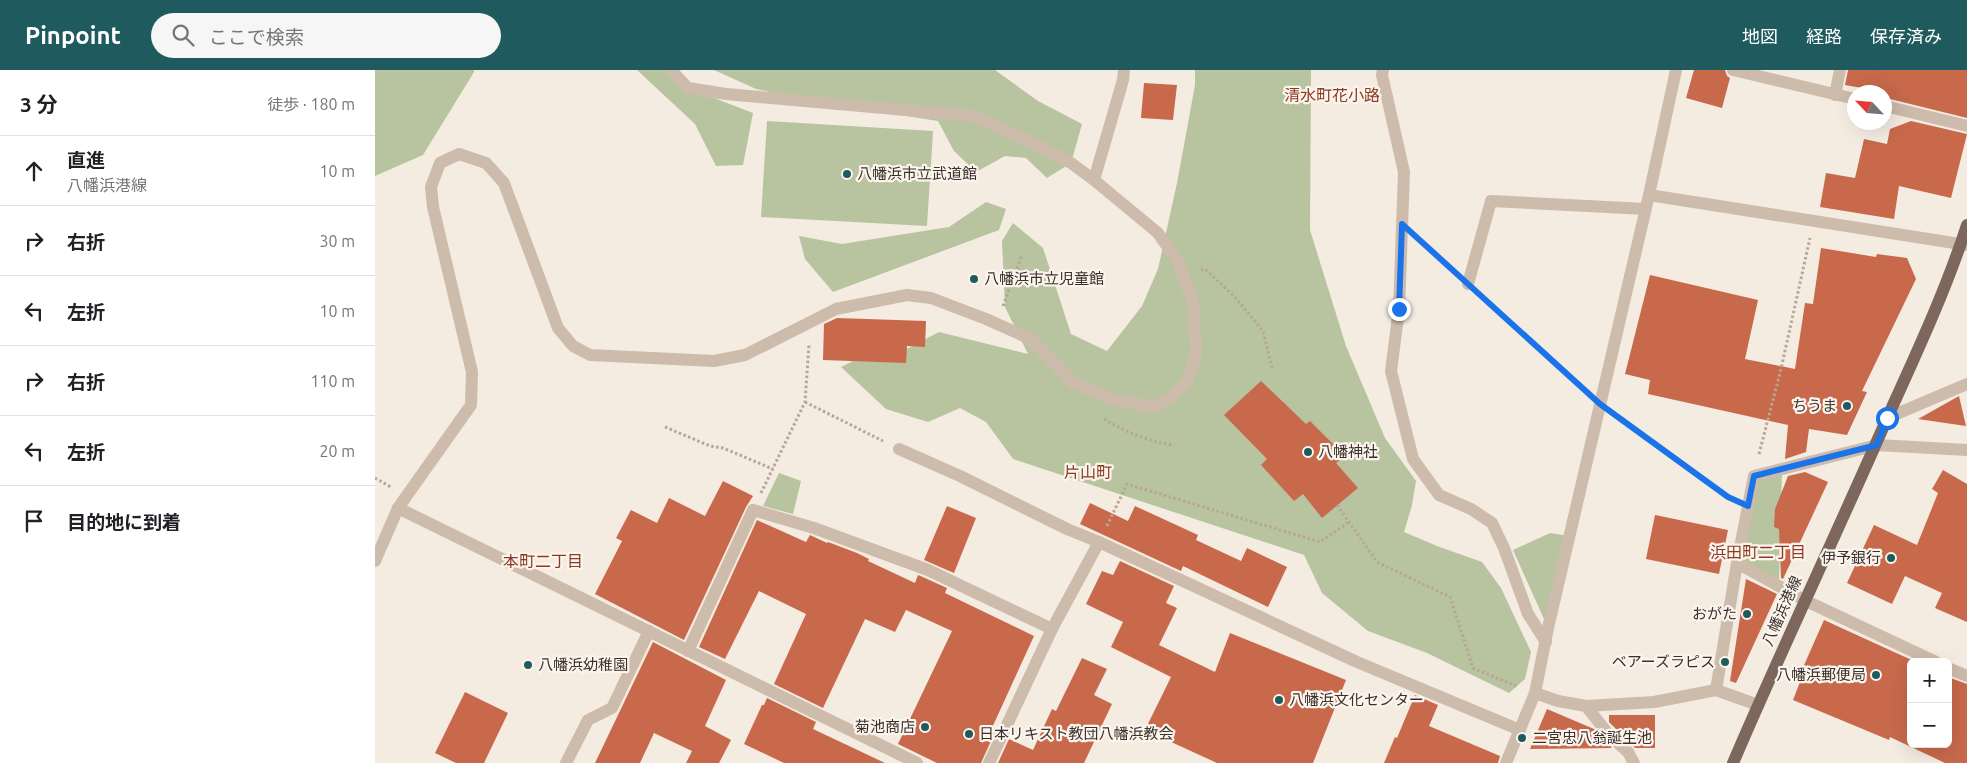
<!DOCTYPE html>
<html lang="ja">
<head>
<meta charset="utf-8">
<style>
  body { margin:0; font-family:Ubuntu,"Noto Sans JP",sans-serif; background:#f6f6f6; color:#202124 }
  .controls { position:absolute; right:15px; bottom:15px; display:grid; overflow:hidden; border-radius:8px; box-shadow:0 5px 20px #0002 }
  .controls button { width:45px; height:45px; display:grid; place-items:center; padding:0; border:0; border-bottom:1px solid #e0e0e0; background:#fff; color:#202124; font:25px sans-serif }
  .compass { position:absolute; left:1472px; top:15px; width:45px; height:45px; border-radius:50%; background:#fff; box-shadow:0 5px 20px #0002; rotate:296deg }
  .stop { position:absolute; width:15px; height:15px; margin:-11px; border:4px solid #1a73e8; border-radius:50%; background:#fff }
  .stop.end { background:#1a73e8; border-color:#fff; box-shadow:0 1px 5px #0008 }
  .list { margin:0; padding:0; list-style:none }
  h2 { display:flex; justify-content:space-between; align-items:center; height:65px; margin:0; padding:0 20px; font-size:21px }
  h2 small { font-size:16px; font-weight:400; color:#757577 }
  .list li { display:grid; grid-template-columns:32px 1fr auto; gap:15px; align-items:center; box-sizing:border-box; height:70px; padding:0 20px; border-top:1px solid #e0e0e0 }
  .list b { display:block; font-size:19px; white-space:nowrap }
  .list p { margin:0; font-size:16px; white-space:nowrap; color:#757577 }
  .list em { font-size:16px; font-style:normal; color:#757577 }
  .icon { flex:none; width:28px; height:28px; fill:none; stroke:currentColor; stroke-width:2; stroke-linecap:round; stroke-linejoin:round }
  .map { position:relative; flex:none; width:1592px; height:693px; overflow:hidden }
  header { display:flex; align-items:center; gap:30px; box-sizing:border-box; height:70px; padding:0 25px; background:#1f5a5e; color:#fff }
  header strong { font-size:24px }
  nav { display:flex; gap:28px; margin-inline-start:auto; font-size:18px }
  .search { width:350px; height:45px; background:#f6f6f6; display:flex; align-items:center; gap:12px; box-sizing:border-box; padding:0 18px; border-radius:28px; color:#757577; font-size:19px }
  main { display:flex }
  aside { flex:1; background:#fff }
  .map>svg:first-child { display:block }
  .green { fill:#b8c4a0 }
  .building { fill:#c8694b }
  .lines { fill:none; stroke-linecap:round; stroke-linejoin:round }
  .path { stroke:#b9a596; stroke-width:3; stroke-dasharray:2.5 2.5; stroke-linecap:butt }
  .street { stroke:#cdbbac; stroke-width:12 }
  .primary { stroke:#7d675c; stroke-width:12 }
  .route { stroke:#1a73e8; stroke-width:6 }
  .poi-dot { fill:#1f5a5e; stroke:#fbf5ee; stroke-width:2 }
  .labels { text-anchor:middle; stroke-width:4.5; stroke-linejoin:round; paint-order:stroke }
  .poi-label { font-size:15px; fill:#3b302b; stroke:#fbf5ee; text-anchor:start }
  .street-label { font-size:15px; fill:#3b302b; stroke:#fbf5ee }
  .neighbourhood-label { font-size:16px; fill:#8c3b22; stroke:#fbf5ee }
</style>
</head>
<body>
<header>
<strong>Pinpoint</strong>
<div class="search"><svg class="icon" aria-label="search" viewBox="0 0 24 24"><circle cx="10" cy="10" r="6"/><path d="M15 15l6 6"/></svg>ここで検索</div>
<nav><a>地図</a><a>経路</a><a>保存済み</a></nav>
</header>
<main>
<aside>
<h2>3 分<small>徒歩 · 180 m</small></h2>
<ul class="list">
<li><svg class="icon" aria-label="ahead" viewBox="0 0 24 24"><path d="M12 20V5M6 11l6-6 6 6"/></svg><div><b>直進</b><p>八幡浜港線</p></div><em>10 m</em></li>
<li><svg class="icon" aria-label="right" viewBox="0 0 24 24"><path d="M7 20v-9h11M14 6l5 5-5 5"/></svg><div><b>右折</b></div><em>30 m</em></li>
<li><svg class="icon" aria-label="left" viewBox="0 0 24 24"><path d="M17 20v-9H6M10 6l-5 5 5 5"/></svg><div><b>左折</b></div><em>10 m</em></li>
<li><svg class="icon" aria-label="right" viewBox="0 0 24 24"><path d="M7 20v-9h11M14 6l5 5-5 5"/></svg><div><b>右折</b></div><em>110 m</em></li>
<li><svg class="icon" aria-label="left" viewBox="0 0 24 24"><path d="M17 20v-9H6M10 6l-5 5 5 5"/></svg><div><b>左折</b></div><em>20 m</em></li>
<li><svg class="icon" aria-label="arrive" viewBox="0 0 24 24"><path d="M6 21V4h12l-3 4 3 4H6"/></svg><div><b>目的地に到着</b></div></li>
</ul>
</aside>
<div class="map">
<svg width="1592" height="693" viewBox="0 0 1592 693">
  <rect width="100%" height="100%" fill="#f4ebe1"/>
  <!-- green -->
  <g class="green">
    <path d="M 0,0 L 99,0 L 99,2 L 48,85 L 0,106 Z"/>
    <path d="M 262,0 L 296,0 L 313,18 L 378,43 L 368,95 L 341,96 L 320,54 Z"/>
    <path d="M 339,0 L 620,0 L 663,31 L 707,54 L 696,93 L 672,108 L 651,88 L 630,86 L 601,102 L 579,81 L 563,51 L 448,33 L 381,19 Z"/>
    <path d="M 820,0 L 936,0 L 935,160 L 971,276 L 1010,368 L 1041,411 L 1037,435 L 1029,462 L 1062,476 L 1107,492 L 1126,518 L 1156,582 L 1150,609 L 1134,623 L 1052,583 L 993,561 L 947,523 L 929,485 L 638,389 L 611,352 L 585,338 L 553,352 L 511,339 L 466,297 L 480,290 L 526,282 L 564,262 L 653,284 L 630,237 L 627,171 L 638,153 L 668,178 L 696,264 L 732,281 L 767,236 L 783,199 L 802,113 L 820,15 Z"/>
    <path d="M 392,51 L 558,61 L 552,156 L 386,147 Z"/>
    <path d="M 611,132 L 631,139 L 624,160 L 458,222 L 430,189 L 424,166 L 467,174 L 574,157 Z"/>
    <path d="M 1407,398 L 1404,515 L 1362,493 L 1379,406 Z"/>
    <path d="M 404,403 L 426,411 L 418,444 L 388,436 Z"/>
    <path d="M 1175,463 L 1194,466 L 1173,558 L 1138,480 Z"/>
  </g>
  <!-- building -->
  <g class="building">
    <path d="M 1319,0 L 1350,0 L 1352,6 L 1355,8 L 1347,38 L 1311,28 Z"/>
    <path d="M 1473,0 L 1592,0 L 1592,48 L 1511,28 L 1512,24 L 1510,22 L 1470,15 Z"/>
    <path d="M 769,13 L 802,15 L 798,50 L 766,48 Z"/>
    <path d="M 1536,51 L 1592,64 L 1576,128 L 1524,116 L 1519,149 L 1445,137 L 1451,103 L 1480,108 L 1489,69 L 1512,74 L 1515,59 Z"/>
    <path d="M 1446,178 L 1501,187 L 1502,184 L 1532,188 L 1541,209 L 1487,321 L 1492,322 L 1472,365 L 1434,359 L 1431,382 L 1410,389 L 1413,355 L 1273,324 L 1275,310 L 1250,304 L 1275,205 L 1383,230 L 1370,289 L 1420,299 L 1430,233 L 1438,234 Z"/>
    <path d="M 462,248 L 551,251 L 550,277 L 532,276 L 531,293 L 448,290 L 449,254 Z"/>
    <path d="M 886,311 L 931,354 L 935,351 L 970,386 L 961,393 L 983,418 L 947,448 L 928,424 L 919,431 L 886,395 L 892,389 L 849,345 Z"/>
    <path d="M 1584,326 L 1591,356 L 1543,349 Z"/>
    <path d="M 1568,400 L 1592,414 L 1592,552 L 1560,538 L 1567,523 L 1530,506 L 1517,534 L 1472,513 L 1499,455 L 1542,475 L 1563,423 L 1557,419 Z"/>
    <path d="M 1430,402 L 1453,412 L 1408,509 L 1406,508 L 1404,459 L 1399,457 L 1400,439 L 1413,406 Z"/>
    <path d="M 348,411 L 378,426 L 371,437 L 309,570 L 220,524 L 247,471 L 241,468 L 256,440 L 282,453 L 294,428 L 330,446 Z"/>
    <path d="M 715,433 L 753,451 L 760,436 L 823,465 L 821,470 L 866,491 L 872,478 L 912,497 L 893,537 L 808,496 L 806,501 L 705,454 Z"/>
    <path d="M 572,436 L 601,448 L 579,503 L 549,490 Z"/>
    <path d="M 1280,445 L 1353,460 L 1344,504 L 1271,489 Z"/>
    <path d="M 382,450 L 431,472 L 435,465 L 452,473 L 453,472 L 482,483 L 494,489 L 493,491 L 540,513 L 543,505 L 550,508 L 572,518 L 570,523 L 659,566 L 616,660 L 620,662 L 606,693 L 562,693 L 523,674 L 577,561 L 531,540 L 520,562 L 490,549 L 448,638 L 399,614 L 431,544 L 384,521 L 350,589 L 324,577 Z"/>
    <path d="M 745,491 L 799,516 L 791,533 L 802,538 L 784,575 L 840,602 L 855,563 L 971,610 L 938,693 L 842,693 L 770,660 L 796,607 L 736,577 L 748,552 L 711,534 L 727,501 L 738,505 Z"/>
    <path d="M 1371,509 L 1402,524 L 1361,613 L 1355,611 Z"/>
    <path d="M 1449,550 L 1541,592 L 1536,592 L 1536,674 L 1573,674 L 1573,607 L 1592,614 L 1592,693 L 1570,693 L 1515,667 L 1514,670 L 1418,630 L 1425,612 L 1422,611 Z"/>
    <path d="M 278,572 L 351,610 L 330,656 L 356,670 L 344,693 L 311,693 L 317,681 L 279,663 L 265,693 L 220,693 Z"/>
    <path d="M 707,588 L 732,599 L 719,625 L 737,634 L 709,693 L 623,693 L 634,669 L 658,680 L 677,639 L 681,641 Z"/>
    <path d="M 90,622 L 133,643 L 109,693 L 81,693 L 60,683 Z"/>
    <path d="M 1040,625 L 1063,635 L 1054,656 L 1125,686 L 1123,693 L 1009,693 L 1020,667 L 1022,668 Z"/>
    <path d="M 392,628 L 441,652 L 438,659 L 510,693 L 409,693 L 369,674 L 387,635 L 389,635 Z"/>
    <path d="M 1172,639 L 1219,659 L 1237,678 L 1155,679 Z"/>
    <path d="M 1234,645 L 1280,645 L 1280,678 L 1260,678 L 1234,652 Z"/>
  </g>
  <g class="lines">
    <!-- path -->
    <g class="path">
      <path d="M 1046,171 L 1076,199"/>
      <path d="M 826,200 L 830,199 L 859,226 L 888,261 L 897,298"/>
      <path d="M 1107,226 L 1208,318"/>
      <path d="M 628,236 L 647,185"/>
      <path d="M 430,332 L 508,371"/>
      <path d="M 1242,346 L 1356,428"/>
      <path d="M 729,349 C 751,362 774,372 799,375"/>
      <path d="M 290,357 L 335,376 L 348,378 L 398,399"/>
      <path d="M 1384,384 L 1406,299 L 1435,168"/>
      <path d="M 0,408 L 16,417"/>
      <path d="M 386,423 L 430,332 L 434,275"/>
      <path d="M 962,435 L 1002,492 L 1075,527 L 1098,598 L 1141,616"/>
      <path d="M 732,456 L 752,414 L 945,472 L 974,452"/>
    </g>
    <!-- street -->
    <g class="street">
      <path d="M 1008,0 L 1007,5 L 1029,102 L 1024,239 L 1016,301 L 1038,389 L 1064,425 L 1096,439 L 1117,453 L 1129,478 L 1153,544 L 1171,572"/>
      <path d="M 1358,0 L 1480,29"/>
      <path d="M 1460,25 L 1465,0"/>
      <path d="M 1510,36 L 1592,56"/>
      <path d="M 719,110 L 748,10 L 749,0"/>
      <path d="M 1274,125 L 1592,175"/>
      <path d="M 1093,214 L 1116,131 L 1270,139"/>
      <path d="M 1512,348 L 1592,314"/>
      <path d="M 524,379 L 585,406 L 692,459 L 724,472 L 982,592 L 1145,660"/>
      <path d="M 23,438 L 542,693"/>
      <path d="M 0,491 L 23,438 L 96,335 L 97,302 L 58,137 L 56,117 L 65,93 L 84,84 L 111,93 L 129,113 L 183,258 L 198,276 L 215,285 L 339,291 L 370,285 L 461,239 L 532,225 L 556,228 L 611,249 L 656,269 L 700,314 L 739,330 L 779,337 L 798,326 L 812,312 L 821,284 L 818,233 L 803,192 L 783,163 L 719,110 L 696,93 L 646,67 L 598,46 L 351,24 L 313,18 L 296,0"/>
      <path d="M 1362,493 L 1429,530 L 1561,592"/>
      <path d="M 313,581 L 378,440 L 439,458 L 553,500 L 677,559"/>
      <path d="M 1573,598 L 1592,606"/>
      <path d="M 1341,620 L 1362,493 L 1379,406 L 1502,375 L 1592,380"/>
      <path d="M 1160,623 L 1183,631 L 1211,636 L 1279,632 L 1341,620 L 1383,635"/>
      <path d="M 1211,636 L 1234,665 L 1253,682 L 1259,693"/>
      <path d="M 191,693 L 213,650 L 237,638 L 274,561"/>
      <path d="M 614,693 L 677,559 L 724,472"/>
      <path d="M 1131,693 L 1160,623 L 1173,558 L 1274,125 L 1301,0"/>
    </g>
    <!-- primary -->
    <path class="primary" d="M 1358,693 C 1408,576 1463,461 1514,344 C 1542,282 1571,220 1592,155"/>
  </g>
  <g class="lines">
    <!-- route -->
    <path class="route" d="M 1024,239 L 1027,154 L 1225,334 L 1353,427 L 1373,436 L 1379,406 L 1502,375 L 1512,348"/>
  </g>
  <!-- markers -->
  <g class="poi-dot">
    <circle cx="472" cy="104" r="5"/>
    <circle cx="599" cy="209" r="5"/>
    <circle cx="1472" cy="336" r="5"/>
    <circle cx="933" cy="382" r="5"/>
    <circle cx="1516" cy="488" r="5"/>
    <circle cx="1372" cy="544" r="5"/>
    <circle cx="1350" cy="592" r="5"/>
    <circle cx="153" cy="595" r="5"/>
    <circle cx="1501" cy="605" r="5"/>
    <circle cx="904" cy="630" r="5"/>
    <circle cx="550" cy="657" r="5"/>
    <circle cx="594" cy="664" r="5"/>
    <circle cx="1147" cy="668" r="5"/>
  </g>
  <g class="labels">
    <!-- poi labels -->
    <g class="poi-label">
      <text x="482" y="109">八幡浜市立武道館</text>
      <text x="609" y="214">八幡浜市立児童館</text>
      <text x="1462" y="341" text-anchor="end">ちうま</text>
      <text x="943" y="387">八幡神社</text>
      <text x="1506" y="493" text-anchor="end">伊予銀行</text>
      <text x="1362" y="549" text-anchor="end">おがた</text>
      <text x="1340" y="597" text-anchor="end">ベアーズラピス</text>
      <text x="163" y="600">八幡浜幼稚園</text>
      <text x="1491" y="610" text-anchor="end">八幡浜郵便局</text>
      <text x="914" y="635">八幡浜文化センター</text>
      <text x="540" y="662" text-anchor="end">菊池商店</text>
      <text x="604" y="669">日本リキスト教団八幡浜教会</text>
      <text x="1157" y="673">二宮忠八翁誕生池</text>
    </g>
    <!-- street labels -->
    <g class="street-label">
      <text transform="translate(1407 541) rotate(-66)" y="5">八幡浜港線</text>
    </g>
    <!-- neighbourhood labels -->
    <g class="neighbourhood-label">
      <text x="957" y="31">清水町花小路</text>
      <text x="713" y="408">片山町</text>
      <text x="1383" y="488">浜田町二丁目</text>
      <text x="168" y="497">本町二丁目</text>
    </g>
  </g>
</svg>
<div class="controls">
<button>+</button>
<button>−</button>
</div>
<svg class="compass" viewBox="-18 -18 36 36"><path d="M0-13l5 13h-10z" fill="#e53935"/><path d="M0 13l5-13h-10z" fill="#757577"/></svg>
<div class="stop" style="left:1512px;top:348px"></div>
<div class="stop end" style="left:1024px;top:239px"></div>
</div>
</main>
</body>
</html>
